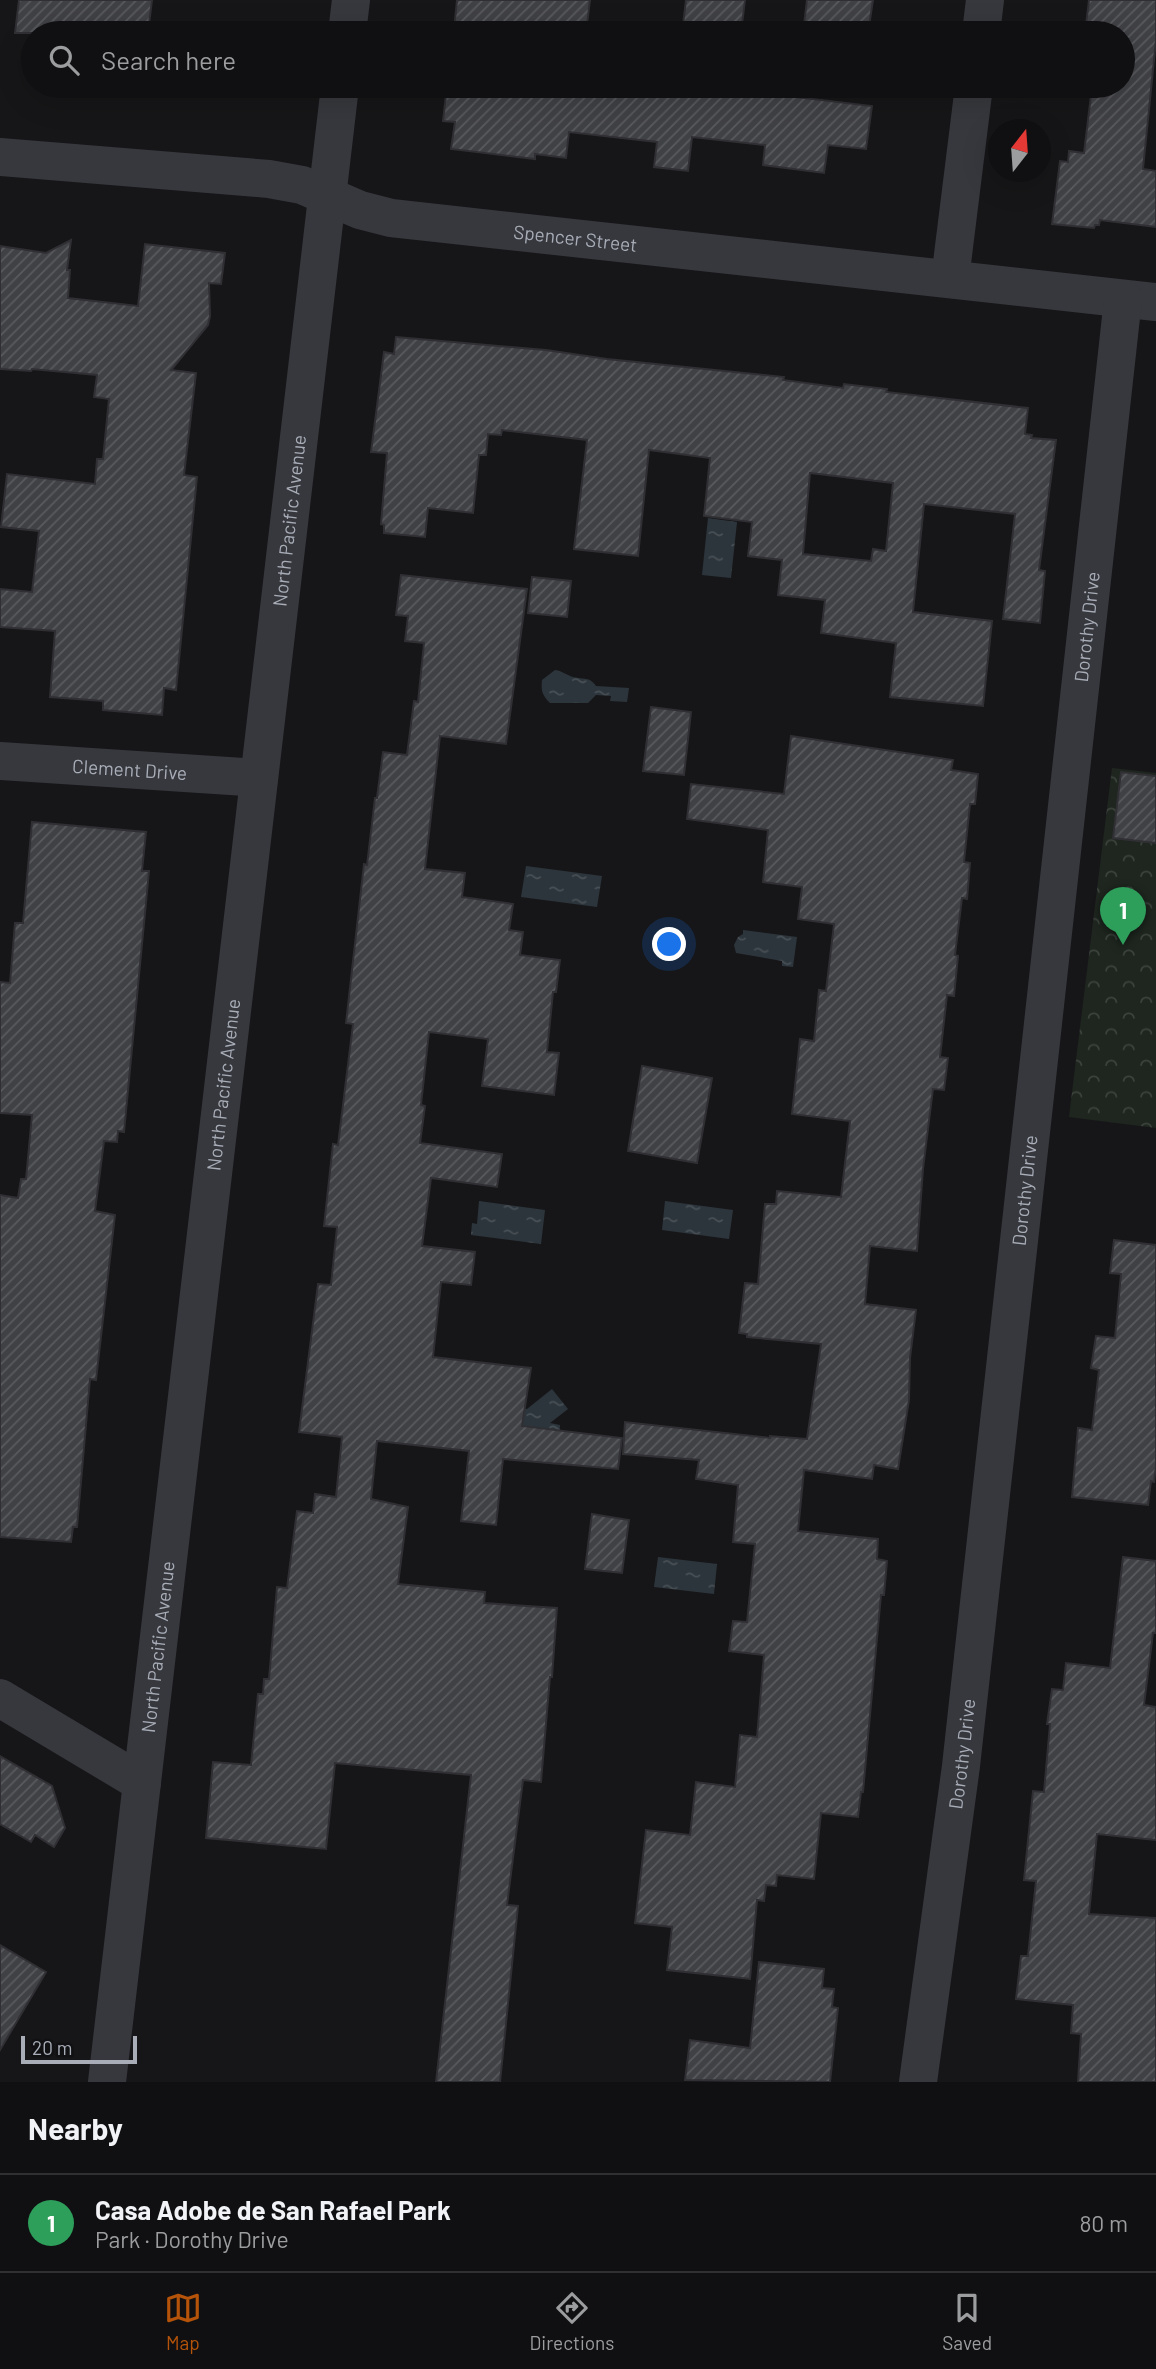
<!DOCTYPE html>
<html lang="en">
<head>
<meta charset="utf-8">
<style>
  body { margin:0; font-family:Barlow,sans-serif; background:#19191b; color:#f1f3f6 }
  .compass { position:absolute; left:988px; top:119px; width:63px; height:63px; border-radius:50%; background:#101012; box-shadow:0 7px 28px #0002; rotate:17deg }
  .scale { position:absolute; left:21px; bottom:18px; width:116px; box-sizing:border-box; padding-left:7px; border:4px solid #a8adb8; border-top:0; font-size:19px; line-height:24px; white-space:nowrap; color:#a8adb8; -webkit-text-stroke:5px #111113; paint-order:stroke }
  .you { position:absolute; left:670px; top:945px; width:24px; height:24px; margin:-18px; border:5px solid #fff; border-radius:50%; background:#1a73e8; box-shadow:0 0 0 10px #1a73e833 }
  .badge { display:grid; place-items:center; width:46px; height:46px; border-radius:50%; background:#b45309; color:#fff; font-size:23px; font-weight:700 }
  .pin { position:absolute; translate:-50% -58px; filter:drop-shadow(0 2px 4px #0008) }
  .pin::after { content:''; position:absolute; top:37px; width:24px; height:21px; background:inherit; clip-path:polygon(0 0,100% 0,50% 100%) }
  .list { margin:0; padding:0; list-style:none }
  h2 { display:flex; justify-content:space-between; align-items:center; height:91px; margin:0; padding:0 28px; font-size:30px }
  h2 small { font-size:23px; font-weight:400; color:#9c9d9f }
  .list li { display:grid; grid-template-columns:46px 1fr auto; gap:21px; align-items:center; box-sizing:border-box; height:98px; padding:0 28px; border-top:2px solid #303032 }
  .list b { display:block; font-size:26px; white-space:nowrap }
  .list p { margin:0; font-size:23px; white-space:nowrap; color:#9c9d9f }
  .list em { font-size:23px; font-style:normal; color:#9c9d9f }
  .icon { flex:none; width:38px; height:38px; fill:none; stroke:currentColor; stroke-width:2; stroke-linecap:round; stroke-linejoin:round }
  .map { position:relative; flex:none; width:1156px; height:2082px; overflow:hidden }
  .search { position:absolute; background:#101012; box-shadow:0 7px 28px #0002; left:21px; right:21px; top:21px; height:77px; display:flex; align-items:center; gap:18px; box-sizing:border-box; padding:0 24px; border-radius:38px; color:#9c9d9f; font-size:26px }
  .sheet { height:189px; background:#101012 }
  nav { display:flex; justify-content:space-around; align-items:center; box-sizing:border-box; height:98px; border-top:2px solid #303032; background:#101012; font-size:19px; color:#9c9d9f }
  nav a { display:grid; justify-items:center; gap:4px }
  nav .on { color:#b45309 }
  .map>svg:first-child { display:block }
  .forest { fill:url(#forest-crowns) }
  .water { fill:url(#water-ripples) }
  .building { fill:url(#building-hatch); stroke:#303034; stroke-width:2; fill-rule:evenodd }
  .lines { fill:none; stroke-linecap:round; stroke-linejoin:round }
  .minor { stroke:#37383d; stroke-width:38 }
  .labels { text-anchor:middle; stroke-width:7; stroke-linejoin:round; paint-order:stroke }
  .street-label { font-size:19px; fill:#a8adb8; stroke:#111113 }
</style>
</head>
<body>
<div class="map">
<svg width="1156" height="2082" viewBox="0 0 1156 2082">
  <defs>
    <pattern id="forest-crowns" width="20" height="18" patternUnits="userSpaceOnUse" patternTransform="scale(1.75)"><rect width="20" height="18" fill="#1e261f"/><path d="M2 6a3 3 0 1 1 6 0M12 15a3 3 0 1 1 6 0" fill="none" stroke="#3c433d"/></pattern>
    <pattern id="water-ripples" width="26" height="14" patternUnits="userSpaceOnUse" patternTransform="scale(1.75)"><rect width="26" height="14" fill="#2c353c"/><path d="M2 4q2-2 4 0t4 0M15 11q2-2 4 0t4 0" fill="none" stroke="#485056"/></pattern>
    <pattern id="building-hatch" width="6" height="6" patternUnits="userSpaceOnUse" patternTransform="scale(1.75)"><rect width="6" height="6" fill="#404145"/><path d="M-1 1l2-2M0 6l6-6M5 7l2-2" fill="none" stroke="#595a5e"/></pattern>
  </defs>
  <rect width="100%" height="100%" fill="#161618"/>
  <!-- forest -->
  <path class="forest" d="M 1112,768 L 1156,773 L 1156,1128 L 1069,1117 Z"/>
  <!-- water -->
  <g class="water">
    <path d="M 708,518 L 737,522 L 731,578 L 702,575 Z"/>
    <path d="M 555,670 C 562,671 567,675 573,677 C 584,680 589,676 596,686 L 629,688 L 627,702 L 610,701 L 611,696 L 596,695 L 588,703 L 550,703 C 542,695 541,691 542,680 Z"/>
    <path d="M 526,866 L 602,876 L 597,907 L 521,897 Z"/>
    <path d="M 743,930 L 797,937 L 793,967 L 782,966 L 782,961 L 736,953 L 734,945 L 738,937 L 743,934 Z"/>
    <path d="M 479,1201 L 545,1210 L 541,1244 L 471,1235 L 472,1223 L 477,1224 Z"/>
    <path d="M 665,1201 L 733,1210 L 729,1239 L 662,1230 Z"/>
    <path d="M 552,1389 L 568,1409 L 550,1423 L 560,1425 L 559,1439 L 510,1434 L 512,1407 L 527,1409 Z"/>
    <path d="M 658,1557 L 717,1564 L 714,1594 L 654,1587 Z"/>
  </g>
  <!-- building -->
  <g class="building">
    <path d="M 19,0 L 152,0 L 148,33 L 15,33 Z"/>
    <path d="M 457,0 L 590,0 L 586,33 L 479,33 L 454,30 Z"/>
    <path d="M 686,0 L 745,0 L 741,33 L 682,33 Z"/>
    <path d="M 807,0 L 873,0 L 868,33 L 803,33 Z"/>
    <path d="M 1089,0 L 1156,0 L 1156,40 L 1143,169 L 1156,171 L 1156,227 L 1100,220 L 1099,225 L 1095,225 L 1094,228 L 1052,224 L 1060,161 L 1068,162 L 1069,151 L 1084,153 L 1091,95 L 1079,93 L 1080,86 L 1123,86 L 1123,33 L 1085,33 Z"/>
    <path d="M 447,86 L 762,86 L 761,93 L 872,106 L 866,149 L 828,145 L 824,173 L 763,165 L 765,145 L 692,137 L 688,171 L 654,167 L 657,142 L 569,132 L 566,158 L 535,154 L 535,159 L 451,149 L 455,122 L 443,121 Z"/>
    <path d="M 71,240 L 67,270 L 70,270 L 68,298 L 138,306 L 145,244 L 225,253 L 221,284 L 209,283 L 210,316 L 208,325 L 171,370 L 196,373 L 184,475 L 197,477 L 176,690 L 164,688 L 162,715 L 103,710 L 103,701 L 50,697 L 55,631 L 0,627 L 0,589 L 32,592 L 39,531 L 1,527 L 7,474 L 95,484 L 97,459 L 103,459 L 109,399 L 94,397 L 97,375 L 32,369 L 31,371 L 0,369 L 0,246 L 46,253 Z"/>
    <path d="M 396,337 L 546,350 L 607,359 L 784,377 L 783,380 L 843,388 L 844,384 L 887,389 L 886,392 L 1028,408 L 1025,434 L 1032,435 L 1031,438 L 1056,440 L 1039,570 L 1045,571 L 1040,623 L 1003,619 L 1015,514 L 924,504 L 913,612 L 992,621 L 983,706 L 890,697 L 896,643 L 821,633 L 825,600 L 778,595 L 782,560 L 748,556 L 752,522 L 704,516 L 710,458 L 649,450 L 638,556 L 574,549 L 587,440 L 502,430 L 501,435 L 488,434 L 486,455 L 479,455 L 473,513 L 428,508 L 425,537 L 384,533 L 384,525 L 381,524 L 387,453 L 371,452 L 384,352 L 394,354 ZM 810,473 L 893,483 L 886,551 L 873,549 L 871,561 L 803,554 Z"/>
    <path d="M 401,575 L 527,589 L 506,744 L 440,736 L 425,869 L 465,873 L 462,897 L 513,904 L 509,930 L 523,932 L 520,955 L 560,960 L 556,992 L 553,992 L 547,1052 L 559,1053 L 554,1095 L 482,1086 L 488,1039 L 429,1032 L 421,1105 L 425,1106 L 420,1143 L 502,1154 L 497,1187 L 431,1178 L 422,1246 L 475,1252 L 471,1285 L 441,1282 L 433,1357 L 531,1368 L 522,1426 L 622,1438 L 618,1469 L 503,1459 L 496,1525 L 461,1521 L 469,1451 L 377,1441 L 371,1499 L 408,1507 L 398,1584 L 485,1592 L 484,1603 L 557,1608 L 552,1677 L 550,1677 L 541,1782 L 523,1780 L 507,1905 L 518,1906 L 500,2082 L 436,2082 L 471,1775 L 335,1763 L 326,1849 L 206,1838 L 213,1762 L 251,1765 L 258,1694 L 263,1694 L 264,1679 L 269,1679 L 277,1587 L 287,1588 L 297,1511 L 313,1513 L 315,1494 L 336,1497 L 342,1437 L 299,1432 L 318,1284 L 331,1285 L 337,1227 L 324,1226 L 333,1144 L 338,1145 L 353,1024 L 346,1023 L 364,864 L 367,865 L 375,798 L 377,798 L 383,752 L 407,755 L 414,701 L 418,702 L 424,643 L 405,641 L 408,616 L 396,615 Z"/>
    <path d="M 532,577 L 571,581 L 567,617 L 528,613 Z"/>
    <path d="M 651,707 L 691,712 L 684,775 L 643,771 Z"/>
    <path d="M 791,736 L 953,760 L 951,770 L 978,774 L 975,804 L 970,804 L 964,862 L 970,863 L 967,899 L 962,898 L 955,955 L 958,956 L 954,996 L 947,995 L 940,1057 L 948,1058 L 944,1090 L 933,1089 L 923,1169 L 917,1251 L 870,1246 L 865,1304 L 916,1310 L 910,1358 L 909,1400 L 898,1469 L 874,1465 L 872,1479 L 804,1470 L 798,1531 L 878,1539 L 877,1559 L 887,1561 L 884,1595 L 881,1595 L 863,1792 L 861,1792 L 858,1817 L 821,1813 L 814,1879 L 777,1875 L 776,1886 L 766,1885 L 764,1901 L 757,1900 L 750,1979 L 667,1970 L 672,1927 L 635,1923 L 646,1830 L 690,1835 L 696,1782 L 735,1787 L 740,1735 L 757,1737 L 764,1655 L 729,1651 L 733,1621 L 747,1622 L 755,1544 L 733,1542 L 738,1485 L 696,1479 L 699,1460 L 623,1454 L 625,1422 L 770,1438 L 770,1436 L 807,1439 L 821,1344 L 747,1337 L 747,1334 L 739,1333 L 745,1283 L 758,1284 L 765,1204 L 776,1204 L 777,1191 L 841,1197 L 850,1121 L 792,1114 L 800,1039 L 814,1041 L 819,990 L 826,991 L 834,924 L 798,919 L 802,887 L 763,882 L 768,830 L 687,819 L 691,784 L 784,794 Z"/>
    <path d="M 1121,772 L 1156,776 L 1156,843 L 1113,838 Z"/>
    <path d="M 32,822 L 146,832 L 142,871 L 149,871 L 124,1132 L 118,1131 L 117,1142 L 104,1141 L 95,1211 L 115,1215 L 96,1380 L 90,1379 L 77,1527 L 73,1527 L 71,1542 L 0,1537 L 0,1195 L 18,1198 L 21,1179 L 26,1179 L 32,1115 L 0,1113 L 0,982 L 10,983 L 15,923 L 23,923 Z"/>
    <path d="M 642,1066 L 712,1078 L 697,1163 L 628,1151 Z"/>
    <path d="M 1114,1240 L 1156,1245 L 1156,1466 L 1154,1482 L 1151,1481 L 1148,1505 L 1072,1497 L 1078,1428 L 1092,1430 L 1099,1370 L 1091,1368 L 1096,1336 L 1115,1338 L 1121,1274 L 1110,1273 Z"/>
    <path d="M 592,1514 L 629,1520 L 622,1573 L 585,1569 Z"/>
    <path d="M 1123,1557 L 1156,1561 L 1156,1633 L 1153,1633 L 1144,1705 L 1156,1707 L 1156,1840 L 1097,1834 L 1089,1914 L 1156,1918 L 1156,2082 L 1078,2082 L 1081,2034 L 1071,2033 L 1073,2005 L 1016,1999 L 1021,1956 L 1028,1956 L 1036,1881 L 1024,1880 L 1033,1791 L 1044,1792 L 1050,1724 L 1047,1724 L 1052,1689 L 1063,1690 L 1066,1663 L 1110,1668 Z"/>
    <path d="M 0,1756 L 52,1786 L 65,1828 L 54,1847 L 35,1835 L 31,1842 L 0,1824 Z"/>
    <path d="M 0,1945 L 46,1972 L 0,2050 Z"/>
    <path d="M 759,1962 L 824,1969 L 822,1988 L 834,1989 L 832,2007 L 838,2008 L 830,2082 L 685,2080 L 690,2040 L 750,2048 Z"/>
  </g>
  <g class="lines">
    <!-- minor -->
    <g class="minor">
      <path d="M 347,33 L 351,0"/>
      <path d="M 981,33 L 985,0"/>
      <path id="s1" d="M 0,157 L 269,179 L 302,185 L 360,210 L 391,218 L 1156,302"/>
      <path d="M 950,279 L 974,86"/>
      <path id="s2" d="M 0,761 L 259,778"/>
      <path d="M 0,1698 L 142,1783"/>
      <path id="s3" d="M 107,2082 L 340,86"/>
      <path id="s4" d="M 918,2082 L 961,1766 L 1123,299"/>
    </g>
  </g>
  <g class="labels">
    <!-- street labels -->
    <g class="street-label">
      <text dy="7" stroke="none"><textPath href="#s1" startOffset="584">Spencer Street</textPath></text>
      <text dy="7" stroke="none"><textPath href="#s3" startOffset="1572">North Pacific Avenue</textPath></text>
      <text dy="7" stroke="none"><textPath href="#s4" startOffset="1465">Dorothy Drive</textPath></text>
      <text dy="7" stroke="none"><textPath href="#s2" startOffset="130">Clement Drive</textPath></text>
      <text dy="7" stroke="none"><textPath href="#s3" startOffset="1004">North Pacific Avenue</textPath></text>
      <text dy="7" stroke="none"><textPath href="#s4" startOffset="898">Dorothy Drive</textPath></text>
      <text dy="7" stroke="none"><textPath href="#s3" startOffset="438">North Pacific Avenue</textPath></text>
      <text dy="7" stroke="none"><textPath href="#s4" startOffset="331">Dorothy Drive</textPath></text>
    </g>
  </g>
</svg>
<svg class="compass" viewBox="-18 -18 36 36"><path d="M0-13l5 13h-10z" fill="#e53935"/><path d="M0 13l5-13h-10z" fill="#9c9d9f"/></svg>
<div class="scale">20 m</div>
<div class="you"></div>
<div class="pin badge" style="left:1123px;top:945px;background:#2e9e5b">1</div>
<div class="search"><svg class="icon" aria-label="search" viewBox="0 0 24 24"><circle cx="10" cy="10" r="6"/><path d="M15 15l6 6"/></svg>Search here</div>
</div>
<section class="sheet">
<h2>Nearby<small></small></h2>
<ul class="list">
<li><span class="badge" style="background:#2e9e5b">1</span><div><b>Casa Adobe de San Rafael Park</b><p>Park · Dorothy Drive</p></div><em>80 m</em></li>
</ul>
</section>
<nav>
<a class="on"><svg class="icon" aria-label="map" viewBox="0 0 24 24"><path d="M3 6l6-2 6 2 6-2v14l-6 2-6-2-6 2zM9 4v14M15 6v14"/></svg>Map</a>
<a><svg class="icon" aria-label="directions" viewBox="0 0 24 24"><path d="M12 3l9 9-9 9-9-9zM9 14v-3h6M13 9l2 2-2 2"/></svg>Directions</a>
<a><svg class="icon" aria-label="saved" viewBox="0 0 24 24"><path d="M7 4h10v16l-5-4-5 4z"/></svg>Saved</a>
</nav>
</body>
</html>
